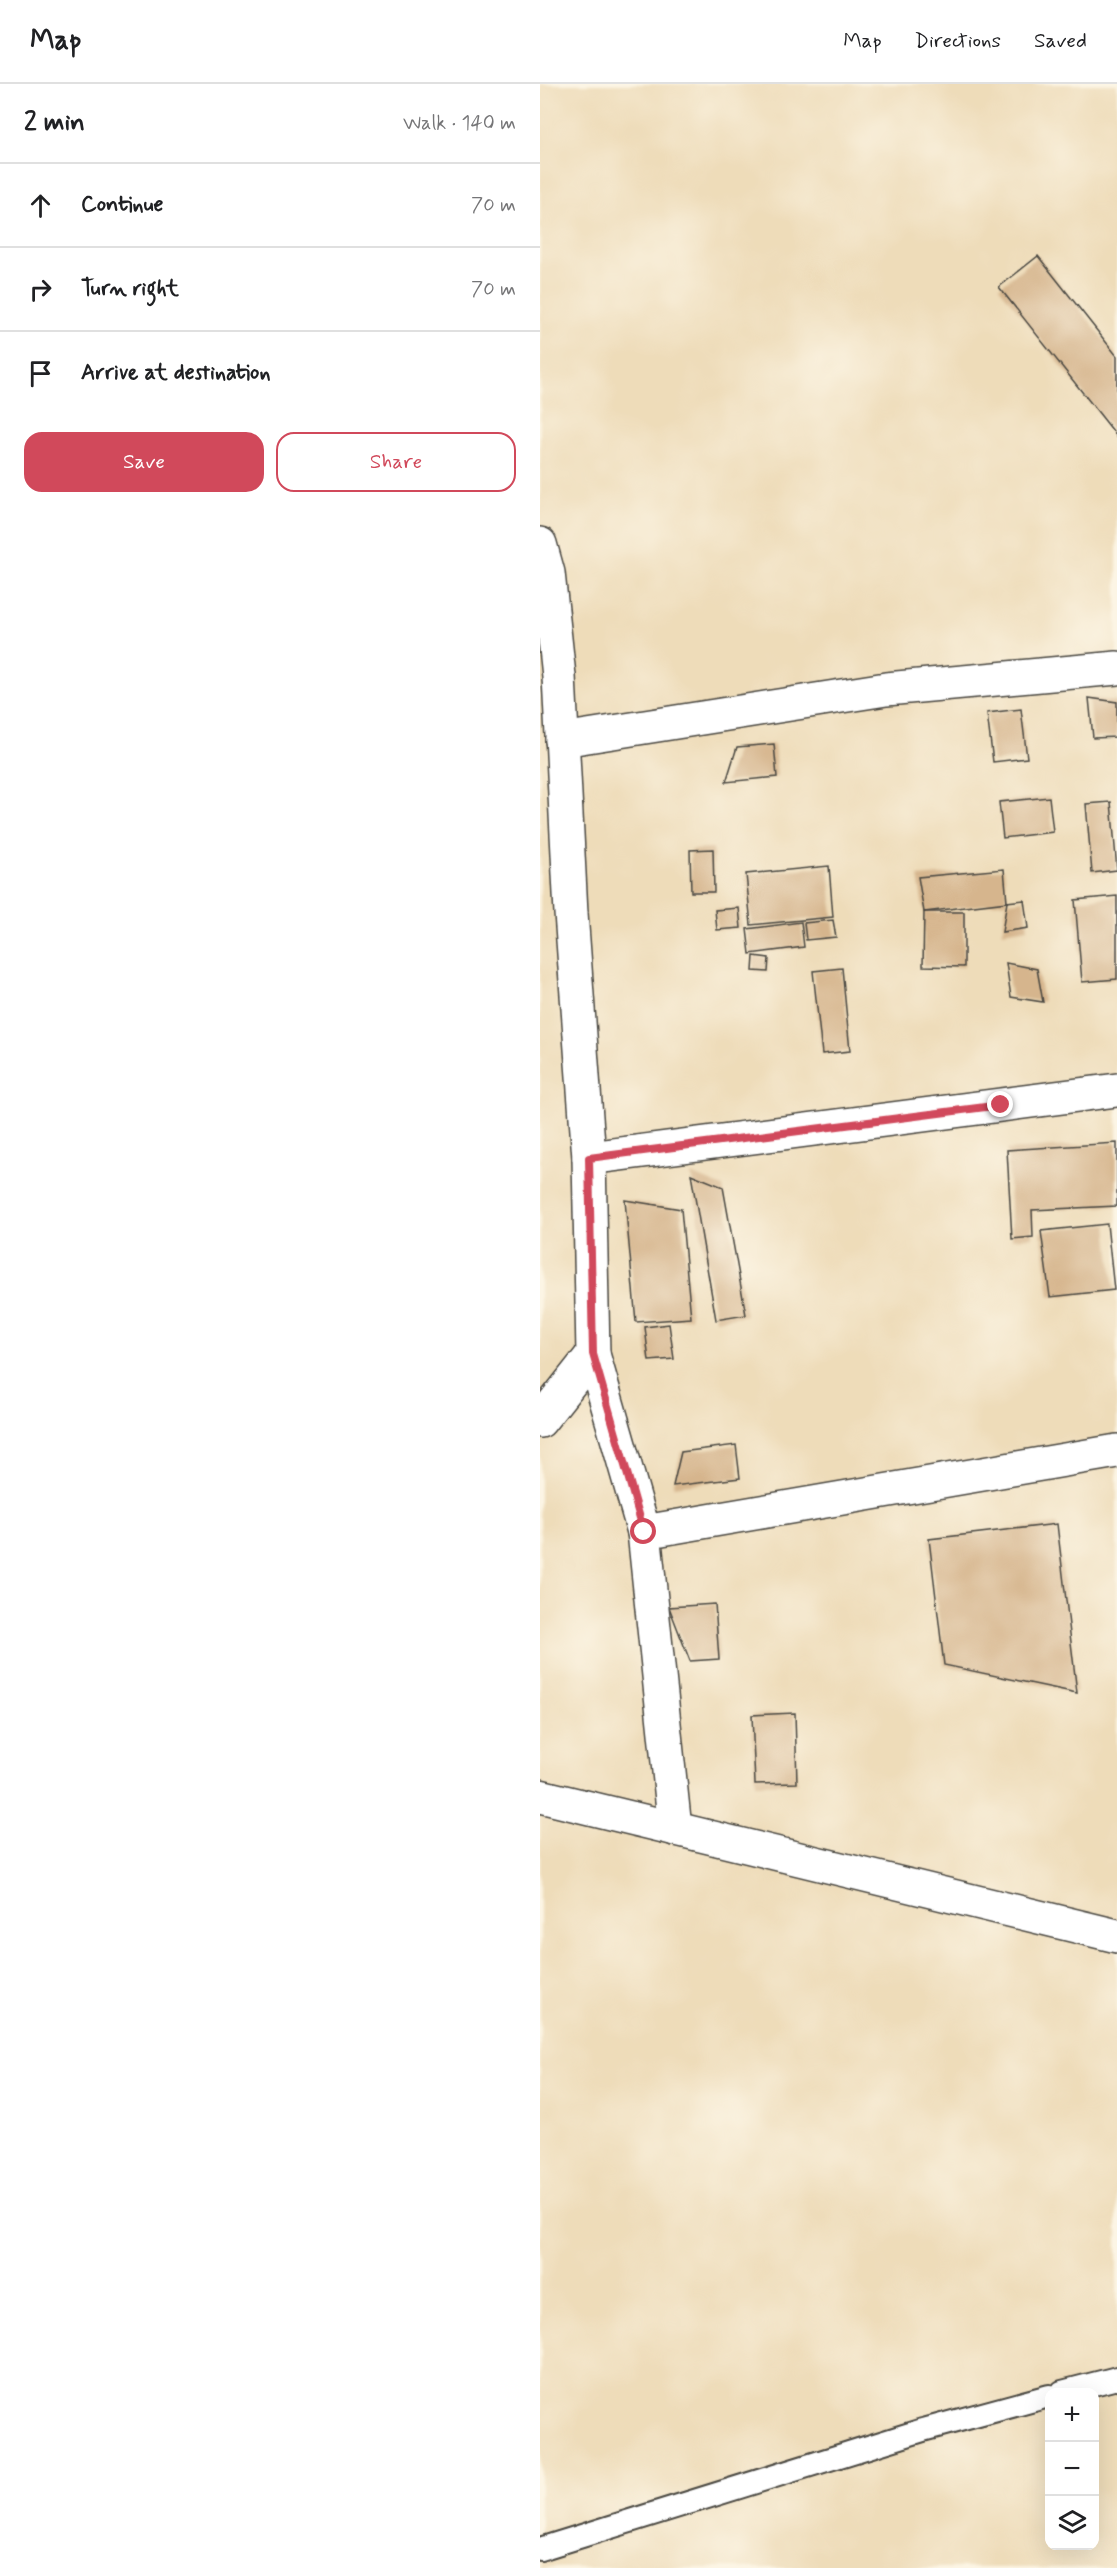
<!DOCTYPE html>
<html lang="en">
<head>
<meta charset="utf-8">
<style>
  body { margin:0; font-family:Mynerve,sans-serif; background:#f6f6f6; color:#202124 }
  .controls { position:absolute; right:18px; bottom:18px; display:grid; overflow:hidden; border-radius:12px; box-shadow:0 6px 24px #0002 }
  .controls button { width:54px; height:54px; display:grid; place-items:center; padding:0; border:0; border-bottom:2px solid #e0e0e0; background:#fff; color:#202124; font:30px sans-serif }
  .stop { position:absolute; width:18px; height:18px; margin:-14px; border:4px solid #d1495b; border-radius:50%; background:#fff }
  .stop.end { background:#d1495b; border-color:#fff; box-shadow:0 2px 6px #0008 }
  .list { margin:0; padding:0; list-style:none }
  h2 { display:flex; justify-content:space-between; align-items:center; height:78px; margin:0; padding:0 24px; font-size:26px }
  h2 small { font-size:20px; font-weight:400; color:#757577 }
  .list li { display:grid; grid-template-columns:39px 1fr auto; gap:18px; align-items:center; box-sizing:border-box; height:84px; padding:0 24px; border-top:2px solid #e0e0e0 }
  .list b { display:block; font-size:22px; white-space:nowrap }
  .list em { font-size:20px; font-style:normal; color:#757577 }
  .actions { display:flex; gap:12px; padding:18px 24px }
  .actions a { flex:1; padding:14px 0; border:2px solid #d1495b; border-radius:18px; text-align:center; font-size:21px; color:#d1495b }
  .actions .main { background:#d1495b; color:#fff }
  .icon { flex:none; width:33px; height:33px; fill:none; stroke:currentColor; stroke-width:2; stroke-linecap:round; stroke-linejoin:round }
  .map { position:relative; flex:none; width:577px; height:2484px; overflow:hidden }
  header { display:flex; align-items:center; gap:36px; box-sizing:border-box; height:84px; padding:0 30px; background:#fff; border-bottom:2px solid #e0e0e0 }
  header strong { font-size:28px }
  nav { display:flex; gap:33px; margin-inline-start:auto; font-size:21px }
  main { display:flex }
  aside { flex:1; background:#fff }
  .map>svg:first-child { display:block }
  .building { fill:#d6b58d }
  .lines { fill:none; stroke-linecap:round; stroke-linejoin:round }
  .lane-casing { stroke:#484640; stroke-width:26 }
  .street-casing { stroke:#484640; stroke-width:36 }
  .secondary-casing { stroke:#484640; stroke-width:36 }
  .lane { stroke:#fff; stroke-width:22 }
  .street { stroke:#fff; stroke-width:33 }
  .secondary { stroke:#fff; stroke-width:33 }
  .route { stroke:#d1495b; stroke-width:8 }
</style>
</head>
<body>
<header>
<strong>Map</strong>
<nav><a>Map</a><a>Directions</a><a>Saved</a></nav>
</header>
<main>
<aside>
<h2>2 min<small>Walk · 140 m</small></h2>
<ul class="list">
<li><svg class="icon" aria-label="ahead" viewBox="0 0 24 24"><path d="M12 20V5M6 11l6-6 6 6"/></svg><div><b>Continue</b></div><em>70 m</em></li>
<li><svg class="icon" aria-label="right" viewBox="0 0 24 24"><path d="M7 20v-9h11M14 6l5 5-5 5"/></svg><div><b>Turn right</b></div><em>70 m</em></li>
<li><svg class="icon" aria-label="arrive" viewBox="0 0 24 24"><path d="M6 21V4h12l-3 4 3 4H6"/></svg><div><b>Arrive at destination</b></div></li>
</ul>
<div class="actions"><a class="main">Save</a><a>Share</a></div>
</aside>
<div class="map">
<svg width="577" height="2484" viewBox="0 0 577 2484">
  <rect width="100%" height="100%" fill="#fcf5e5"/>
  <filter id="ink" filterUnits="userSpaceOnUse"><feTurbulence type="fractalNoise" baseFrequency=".0167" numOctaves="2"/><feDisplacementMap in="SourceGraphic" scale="12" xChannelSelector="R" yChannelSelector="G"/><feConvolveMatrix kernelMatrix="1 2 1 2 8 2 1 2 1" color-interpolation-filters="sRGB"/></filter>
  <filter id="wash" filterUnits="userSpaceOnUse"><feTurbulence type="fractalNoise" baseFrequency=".008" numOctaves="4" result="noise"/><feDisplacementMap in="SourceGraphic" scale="24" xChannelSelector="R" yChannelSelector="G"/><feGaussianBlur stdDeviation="1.35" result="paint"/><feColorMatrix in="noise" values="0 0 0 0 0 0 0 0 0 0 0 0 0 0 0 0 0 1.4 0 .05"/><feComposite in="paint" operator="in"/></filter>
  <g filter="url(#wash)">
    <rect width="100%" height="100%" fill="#eedcb9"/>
    <g id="blocks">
      <!-- building -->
      <g class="building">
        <path d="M 498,172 L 577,272 L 577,352 L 459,203 Z"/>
        <path d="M 549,614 L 577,618 L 577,653 L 553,654 Z"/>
        <path d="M 481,625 L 487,674 L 453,678 L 447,629 Z"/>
        <path d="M 234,660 L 237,693 L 186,698 L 197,663 Z"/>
        <path d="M 509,713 L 513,748 L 463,754 L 459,718 Z"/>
        <path d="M 571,718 L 577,786 L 552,789 L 546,720 Z"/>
        <path d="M 173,765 L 174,808 L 151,808 L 150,766 Z"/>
        <path d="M 289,782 L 293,833 L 211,841 L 206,790 Z"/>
        <path d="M 464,785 L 467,818 L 384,828 L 378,793 Z"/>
        <path d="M 577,812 L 577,895 L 542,898 L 535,816 Z"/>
        <path d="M 484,816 L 488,844 L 462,848 L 467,818 Z"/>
        <path d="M 199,824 L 201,844 L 177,846 L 175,826 Z"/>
        <path d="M 384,828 L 424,828 L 424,883 L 383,882 Z"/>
        <path d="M 293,836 L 296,853 L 266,856 L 264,839 Z"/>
        <path d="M 261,838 L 264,863 L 210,870 L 207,845 Z"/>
        <path d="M 214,872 L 229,874 L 228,888 L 213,887 Z"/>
        <path d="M 466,879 L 497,885 L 503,918 L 471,913 Z"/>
        <path d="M 302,884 L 310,967 L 282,970 L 273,887 Z"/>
        <path d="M 577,1059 L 577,1122 L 492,1126 L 493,1153 L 472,1155 L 467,1066 Z"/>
        <path d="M 151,1090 L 183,1103 L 206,1231 L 176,1236 Z"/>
        <path d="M 85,1116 L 141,1125 L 151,1234 L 96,1238 Z"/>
        <path d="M 567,1140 L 574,1206 L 510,1213 L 501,1147 Z"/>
        <path d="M 129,1240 L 134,1275 L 109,1277 L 105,1243 Z"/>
        <path d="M 196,1361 L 200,1394 L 133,1402 L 141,1368 Z"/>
        <path d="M 517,1440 L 537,1609 L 404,1581 L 389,1455 Z"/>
        <path d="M 175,1520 L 179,1575 L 150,1577 L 129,1523 Z"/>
        <path d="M 255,1629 L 257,1699 L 215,1700 L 212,1631 Z"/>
      </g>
    </g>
  </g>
  <g filter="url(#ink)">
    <use href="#blocks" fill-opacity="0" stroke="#484640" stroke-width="1.5"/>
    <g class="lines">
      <defs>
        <g id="lane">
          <path d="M 522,2308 L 577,2294"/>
          <path d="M 0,2465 L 383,2346 L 509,2312"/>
        </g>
        <g id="street">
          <path d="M 0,460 L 8,489 L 19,592 L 31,829 L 49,1074 L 53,1270 L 0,1337"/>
          <path d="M 22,656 L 346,605 L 577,584"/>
          <path d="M 49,1074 L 577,1006"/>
          <path d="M 53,1270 L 104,1448 L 577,1367"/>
          <path d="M 104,1448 L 135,1745"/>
        </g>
        <path id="secondary" d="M 0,1712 L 577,1852"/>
      </defs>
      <!-- lane casing -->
      <use href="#lane" class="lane-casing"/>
      <!-- street casing -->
      <use href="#street" class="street-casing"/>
      <!-- secondary casing -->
      <use href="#secondary" class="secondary-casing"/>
      <!-- lane -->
      <use href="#lane" class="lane"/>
      <!-- street -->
      <use href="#street" class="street"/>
      <!-- secondary -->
      <use href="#secondary" class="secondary"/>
    </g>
  </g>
  <g class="lines" filter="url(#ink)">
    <!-- route -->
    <path class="route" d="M 104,1448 L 53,1270 L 49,1074 L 461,1021"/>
  </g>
</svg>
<div class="controls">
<button>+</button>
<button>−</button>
<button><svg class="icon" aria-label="layers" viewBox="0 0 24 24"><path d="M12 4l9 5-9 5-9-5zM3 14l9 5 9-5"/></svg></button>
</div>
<div class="stop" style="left:104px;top:1448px"></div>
<div class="stop end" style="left:461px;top:1021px"></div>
</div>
</main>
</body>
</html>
